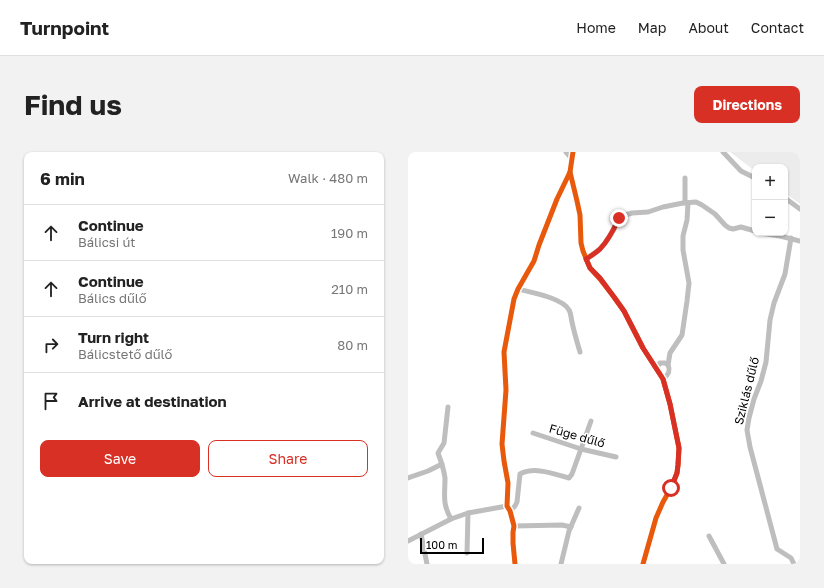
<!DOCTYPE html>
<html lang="en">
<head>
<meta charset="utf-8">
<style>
  body { margin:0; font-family:"Golos Text",sans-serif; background:#f2f2f2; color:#222 }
  .controls { position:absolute; right:12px; top:12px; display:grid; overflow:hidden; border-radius:8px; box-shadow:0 1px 3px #0004 }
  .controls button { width:36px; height:36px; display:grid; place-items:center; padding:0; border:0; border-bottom:1px solid #e0e0e0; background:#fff; color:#222; font:20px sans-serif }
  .scale { position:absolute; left:12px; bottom:10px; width:64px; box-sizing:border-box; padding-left:4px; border:2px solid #000; border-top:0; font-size:11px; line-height:14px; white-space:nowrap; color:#000; -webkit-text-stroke:3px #fff; paint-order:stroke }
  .stop { position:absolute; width:12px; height:12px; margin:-9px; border:3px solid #d93025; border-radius:50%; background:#fff }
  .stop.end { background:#d93025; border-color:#fff; box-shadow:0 1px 4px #0008 }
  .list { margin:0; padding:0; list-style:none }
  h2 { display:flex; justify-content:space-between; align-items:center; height:52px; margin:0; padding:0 16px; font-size:17px }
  h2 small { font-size:13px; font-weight:400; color:#767676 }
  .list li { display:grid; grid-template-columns:26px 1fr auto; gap:12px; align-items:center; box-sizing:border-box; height:56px; padding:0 16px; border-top:1px solid #e0e0e0 }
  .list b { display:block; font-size:15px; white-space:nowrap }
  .list p { margin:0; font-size:13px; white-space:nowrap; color:#767676 }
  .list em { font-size:13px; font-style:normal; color:#767676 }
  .actions { display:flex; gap:8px; padding:12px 16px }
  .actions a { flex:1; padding:9px 0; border:1px solid #d93025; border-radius:8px; text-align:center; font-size:14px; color:#d93025 }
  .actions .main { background:#d93025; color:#fff }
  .icon { flex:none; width:22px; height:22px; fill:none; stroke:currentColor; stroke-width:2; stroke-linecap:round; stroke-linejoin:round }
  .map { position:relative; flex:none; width:392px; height:412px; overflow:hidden; border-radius:8px }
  header { display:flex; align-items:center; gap:24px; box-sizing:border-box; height:56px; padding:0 20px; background:#fff; border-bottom:1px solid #e0e0e0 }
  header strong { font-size:19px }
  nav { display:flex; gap:22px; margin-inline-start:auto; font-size:14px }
  .intro { display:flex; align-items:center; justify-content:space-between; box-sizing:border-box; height:96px; padding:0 24px }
  h1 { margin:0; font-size:28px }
  .button { padding:10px 18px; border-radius:8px; background:#d93025; color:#fff; font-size:14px; font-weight:700 }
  main { display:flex; gap:24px; padding:0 24px }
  aside { flex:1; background:#fff; border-radius:8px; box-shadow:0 1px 3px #0004 }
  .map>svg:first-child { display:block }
  .green { fill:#ececec }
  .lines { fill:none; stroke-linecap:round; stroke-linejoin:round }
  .minor { stroke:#bebebe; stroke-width:5 }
  .cycleway-casing { stroke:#fff; stroke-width:8 }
  .cycleway { stroke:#e8590c; stroke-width:5 }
  .route { stroke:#d93025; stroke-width:5 }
  .labels { text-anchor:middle; stroke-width:3; stroke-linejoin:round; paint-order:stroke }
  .street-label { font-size:12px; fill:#000; stroke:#fff }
</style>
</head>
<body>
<header>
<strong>Turnpoint</strong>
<nav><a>Home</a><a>Map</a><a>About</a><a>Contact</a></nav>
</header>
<div class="intro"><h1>Find us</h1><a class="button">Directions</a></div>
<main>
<aside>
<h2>6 min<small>Walk · 480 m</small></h2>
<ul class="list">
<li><svg class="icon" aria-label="ahead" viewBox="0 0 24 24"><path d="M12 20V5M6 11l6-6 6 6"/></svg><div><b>Continue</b><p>Bálicsi út</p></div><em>190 m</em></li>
<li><svg class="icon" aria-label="ahead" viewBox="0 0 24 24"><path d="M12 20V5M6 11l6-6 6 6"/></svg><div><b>Continue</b><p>Bálics dűlő</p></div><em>210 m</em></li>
<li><svg class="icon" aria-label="right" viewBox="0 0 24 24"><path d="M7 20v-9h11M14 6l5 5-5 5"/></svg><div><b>Turn right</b><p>Bálicstető dűlő</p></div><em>80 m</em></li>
<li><svg class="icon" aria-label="arrive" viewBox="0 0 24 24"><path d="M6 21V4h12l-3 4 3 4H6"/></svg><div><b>Arrive at destination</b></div></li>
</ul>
<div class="actions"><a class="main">Save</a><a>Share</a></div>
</aside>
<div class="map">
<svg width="392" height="412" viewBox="0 0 392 412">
  <rect width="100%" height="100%" fill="#fff"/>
  <!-- green -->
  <path class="green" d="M 322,0 L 392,0 L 392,52 L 377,41 L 377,15 L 347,15 L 347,19 Z"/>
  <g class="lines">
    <!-- minor -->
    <g class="minor">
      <path d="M 158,0 L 164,7"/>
      <path d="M 165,0 L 162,20 L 169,49 L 172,63 L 173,91 L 175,99 L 182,116 L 192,127 L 206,145 L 216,159 L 235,196 L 255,227 L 262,252 L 271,296 L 270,313 L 269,321 L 263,336 L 255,350 L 248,366 L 235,412"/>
      <path d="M 315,0 L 333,19 L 347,26"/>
      <path d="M 277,26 L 277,51"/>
      <path d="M 377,46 L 392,57"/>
      <path d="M 353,81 L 372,84 L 392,89"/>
      <path d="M 383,86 L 377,122 L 366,151 L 362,168 L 358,210 L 353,229 L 346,247 L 341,266 L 339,278 L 342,295 L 369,397 L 383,406 L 386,412"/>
      <path d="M 178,107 L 192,97 L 197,91 L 205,79 L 211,66 L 214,64 L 224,61 L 240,60 L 255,55 L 275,51 L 288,50 L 294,53 L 307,62 L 317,73 L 321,76 L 325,77 L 333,75 L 347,79"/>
      <path d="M 110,137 C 122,140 155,146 161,158 C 163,161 163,166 164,170 C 166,180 169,190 172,200"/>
      <path d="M 260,213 L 262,201 L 274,183 L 279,149 L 281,131 L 275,98 L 275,84 L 279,68 L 280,51"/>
      <path d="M 248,217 L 252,211 L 257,211 L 260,213 C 263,219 260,223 255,227"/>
      <path d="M 40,255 L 36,291 L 30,301 C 33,309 36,318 37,326 C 37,343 34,351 43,367"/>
      <path d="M 125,281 L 173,297 L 208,305"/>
      <path d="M 0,326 L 20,319 L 34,312"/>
      <path d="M 102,359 L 107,354 L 109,350 L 112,322 C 127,314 146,322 161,326 L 164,322 L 183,269"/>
      <path d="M 106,374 L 154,373 L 163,375"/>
      <path d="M 13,382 L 19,412"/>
      <path d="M 301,384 L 316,412"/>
      <path d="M 0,389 L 43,367 L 60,361 L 99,354"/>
      <path d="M 59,401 L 60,361"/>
      <path d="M 107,412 L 105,391 L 105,380 L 106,374 L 102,359 L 99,354 L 100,331 L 96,309 L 94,292 L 98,238 L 96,200 L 106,147 L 110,137 L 126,109 L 131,93 L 149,47 L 161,21"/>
      <path d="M 153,412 L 161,379 L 171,356"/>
    </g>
    <defs>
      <g id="cycleway">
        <path d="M 165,0 L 162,20 L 169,49 L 172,63 L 173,91 L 175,99 L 182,116 L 192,127 L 206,145 L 216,159 L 235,196 L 255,227 L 262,252 L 271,296 L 270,313 L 269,321 L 263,336 L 255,350 L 248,366 L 235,412"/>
        <path d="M 107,412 L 105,391 L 105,380 L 106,374 L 102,359 L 99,354 L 100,331 L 96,309 L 94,292 L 98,238 L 96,200 L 106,147 L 110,137 L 126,109 L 131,93 L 149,47 L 162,20"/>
      </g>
    </defs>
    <!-- cycleway casing -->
    <use href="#cycleway" class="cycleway-casing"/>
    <!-- cycleway -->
    <use href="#cycleway" class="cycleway"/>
  </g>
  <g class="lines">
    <!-- route -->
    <path class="route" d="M 211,66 C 206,77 200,89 192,97 C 188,101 183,104 178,107 L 182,116 L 192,126 L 206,145 L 216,159 L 235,196 L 255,227 L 262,252 L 271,296 L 270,313 L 269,321 L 263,336"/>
  </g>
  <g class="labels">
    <!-- street labels -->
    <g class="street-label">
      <text transform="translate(339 239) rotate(-76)" y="4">Sziklás dűlő</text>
      <text transform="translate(169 284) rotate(16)" y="4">Füge dűlő</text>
    </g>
  </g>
</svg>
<div class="controls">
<button>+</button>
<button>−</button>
</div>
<div class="scale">100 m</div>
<div class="stop" style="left:263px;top:336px"></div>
<div class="stop end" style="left:211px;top:66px"></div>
</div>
</main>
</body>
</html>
